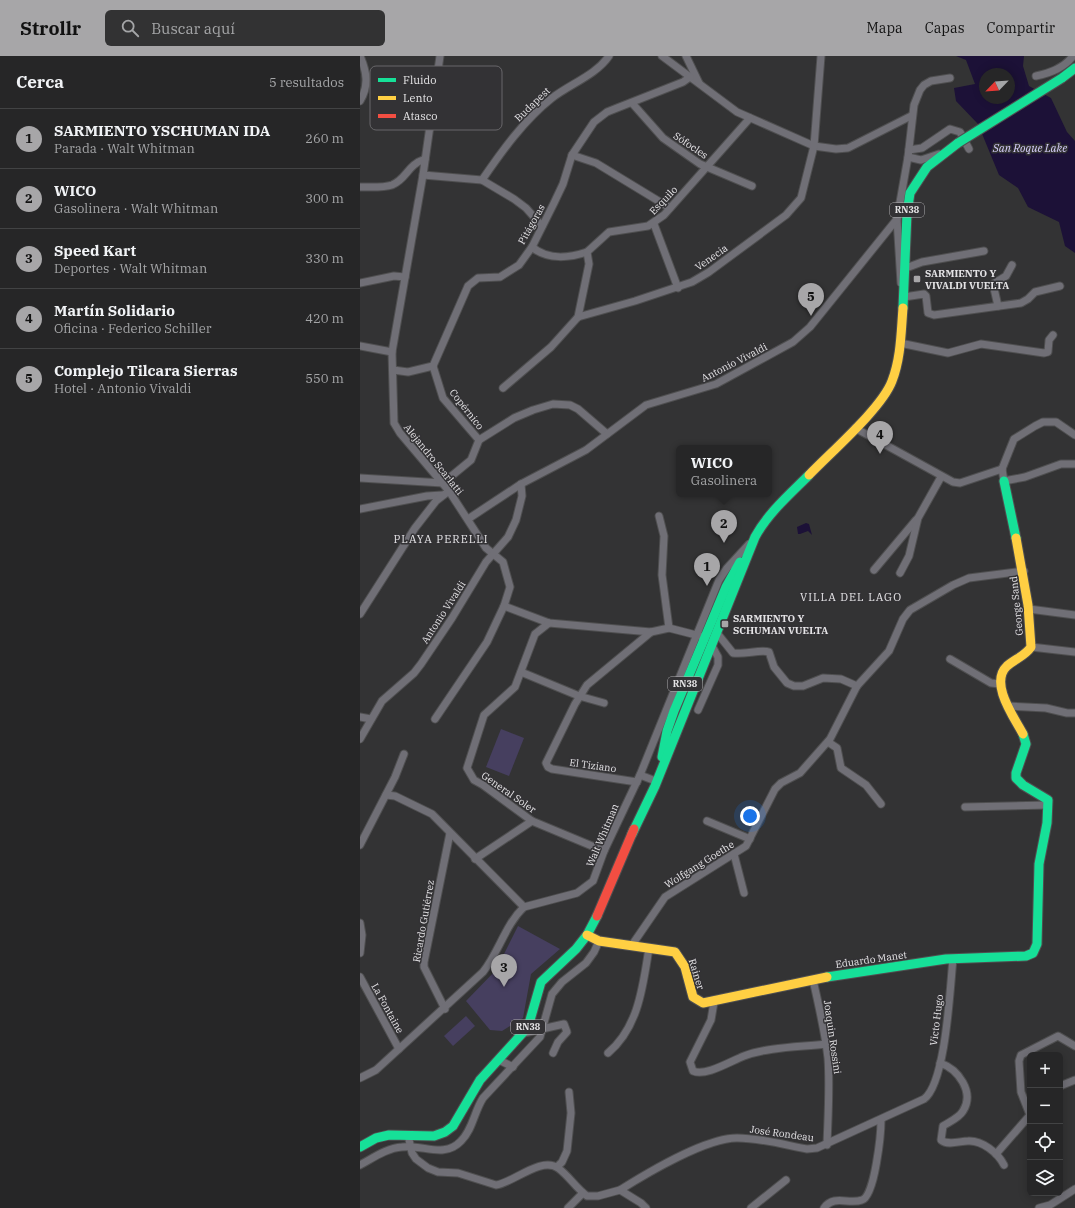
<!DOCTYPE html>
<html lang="es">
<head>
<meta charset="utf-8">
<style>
  body { margin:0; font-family:"IBM Plex Serif",serif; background:#323233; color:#f1f3f6 }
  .controls { position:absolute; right:12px; bottom:12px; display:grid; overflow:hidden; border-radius:6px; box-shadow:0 2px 10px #0003 }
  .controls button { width:36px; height:36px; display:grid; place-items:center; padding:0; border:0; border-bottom:1px solid #424344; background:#262627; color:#f1f3f6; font:20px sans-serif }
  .compass { position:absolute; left:619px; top:12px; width:36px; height:36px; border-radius:50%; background:#262627; box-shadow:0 2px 10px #0003; rotate:245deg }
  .you { position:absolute; left:390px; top:760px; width:14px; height:14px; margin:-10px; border:3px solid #fff; border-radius:50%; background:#1a73e8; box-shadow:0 0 0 6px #1a73e833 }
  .badge { display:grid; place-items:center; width:26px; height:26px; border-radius:50%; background:#a7a6a8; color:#111; font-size:13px; font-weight:700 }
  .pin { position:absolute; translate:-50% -33px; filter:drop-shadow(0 1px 2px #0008) }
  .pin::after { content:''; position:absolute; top:21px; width:14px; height:12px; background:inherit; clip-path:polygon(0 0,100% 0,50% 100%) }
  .popup { position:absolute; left:316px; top:389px; width:96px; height:52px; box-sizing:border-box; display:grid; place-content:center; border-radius:6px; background:#262627; filter:drop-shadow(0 1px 3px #0005); font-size:13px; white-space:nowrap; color:#a4a5a7 }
  .popup b { font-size:15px; color:#f1f3f6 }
  .popup::after { content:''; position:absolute; left:50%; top:100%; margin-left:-8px; border:8px solid transparent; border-top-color:#262627 }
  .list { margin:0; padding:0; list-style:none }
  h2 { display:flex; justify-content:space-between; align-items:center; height:52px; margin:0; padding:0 16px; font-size:17px }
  h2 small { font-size:13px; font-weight:400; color:#a4a5a7 }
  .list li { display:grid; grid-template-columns:26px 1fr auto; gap:12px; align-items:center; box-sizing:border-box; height:60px; padding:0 16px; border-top:1px solid #424344 }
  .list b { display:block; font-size:15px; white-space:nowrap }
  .list p { margin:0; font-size:13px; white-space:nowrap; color:#a4a5a7 }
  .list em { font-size:13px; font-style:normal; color:#a4a5a7 }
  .icon { flex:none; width:22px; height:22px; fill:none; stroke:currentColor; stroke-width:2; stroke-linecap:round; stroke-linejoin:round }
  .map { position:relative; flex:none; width:715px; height:1152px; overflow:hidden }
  header { display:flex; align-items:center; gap:24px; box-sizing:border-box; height:56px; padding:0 20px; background:#a7a6a8; color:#111 }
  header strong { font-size:19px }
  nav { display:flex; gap:22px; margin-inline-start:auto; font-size:14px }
  .search { width:280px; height:36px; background:#323233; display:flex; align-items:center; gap:10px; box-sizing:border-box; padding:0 14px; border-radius:6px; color:#a4a5a7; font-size:15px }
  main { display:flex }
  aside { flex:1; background:#262627 }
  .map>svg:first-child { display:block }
  .pitch { fill:#463f5f }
  .water { fill:#1c1137; fill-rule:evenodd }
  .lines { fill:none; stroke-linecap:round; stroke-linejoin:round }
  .street-casing { stroke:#4f4f50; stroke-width:9 }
  .fast-casing { stroke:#4f4f50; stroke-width:11 }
  .slow-casing { stroke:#4f4f50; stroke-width:11 }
  .jam-casing { stroke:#4f4f50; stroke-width:11 }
  .street { stroke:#706f76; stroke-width:7 }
  .fast { stroke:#16e098; stroke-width:9 }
  .slow { stroke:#ffcf43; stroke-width:9 }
  .jam { stroke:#f24e42; stroke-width:9 }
  .fast-bridge-casing { stroke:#4f4f50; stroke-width:11; stroke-linecap:butt }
  .fast-bridge { stroke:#16e098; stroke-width:9 }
  .poi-dot { fill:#a7a6a8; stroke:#333235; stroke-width:1.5 }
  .labels { text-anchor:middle; stroke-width:3; stroke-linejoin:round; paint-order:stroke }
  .shield { fill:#333235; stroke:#b0afb1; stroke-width:1 }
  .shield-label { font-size:9px; font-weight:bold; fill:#e5e4e6 }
  .street-label { font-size:10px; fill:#e5e4e6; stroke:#333235 }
  .poi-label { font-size:10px; font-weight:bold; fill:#e5e4e6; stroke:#333235; text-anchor:start }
  .water-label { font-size:11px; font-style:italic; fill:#d8d0fe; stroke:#333235 }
  .neighbourhood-label { font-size:11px; letter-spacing:1px; fill:#e5e4e6; stroke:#333235 }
  .key { fill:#333235; stroke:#68676a; stroke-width:1 }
  .key-label { font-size:11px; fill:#e5e4e6 }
</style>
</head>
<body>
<header>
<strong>Strollr</strong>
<div class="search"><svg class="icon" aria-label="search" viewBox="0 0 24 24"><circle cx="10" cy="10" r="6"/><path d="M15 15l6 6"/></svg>Buscar aquí</div>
<nav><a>Mapa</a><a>Capas</a><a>Compartir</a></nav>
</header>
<main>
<aside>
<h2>Cerca<small>5 resultados</small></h2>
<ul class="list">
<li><span class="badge">1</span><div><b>SARMIENTO YSCHUMAN IDA</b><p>Parada · Walt Whitman</p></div><em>260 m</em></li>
<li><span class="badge">2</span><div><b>WICO</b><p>Gasolinera · Walt Whitman</p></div><em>300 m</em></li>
<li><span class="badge">3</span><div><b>Speed Kart</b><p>Deportes · Walt Whitman</p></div><em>330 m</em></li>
<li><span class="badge">4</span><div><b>Martín Solidario</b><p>Oficina · Federico Schiller</p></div><em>420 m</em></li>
<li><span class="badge">5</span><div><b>Complejo Tilcara Sierras</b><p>Hotel · Antonio Vivaldi</p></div><em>550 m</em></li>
</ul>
</aside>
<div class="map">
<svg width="715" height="1152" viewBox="0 0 715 1152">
  <rect width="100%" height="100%" fill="#333334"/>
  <!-- pitch -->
  <g class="pitch">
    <path d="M 141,673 L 164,682 L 149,720 L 126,711 Z"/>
    <path d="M 158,870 L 200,893 L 171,918 L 163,962 L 142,975 L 130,974 L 106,945 L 136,914 Z"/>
    <path d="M 106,960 L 115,970 L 93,990 L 84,980 Z"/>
  </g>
  <!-- water -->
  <g class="water">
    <path d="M 596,0 L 664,0 L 663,10 L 669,30 L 691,42 L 707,76 L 715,85 L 715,197 L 705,190 L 699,166 L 668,151 L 658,132 L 639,119 L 618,68 L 596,45 L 594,32 L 615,28 L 606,4 ZM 625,18 L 649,18 L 649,42 L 625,42 Z"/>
    <path d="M 446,467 L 449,468 L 452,479 L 448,475 L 440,478 L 438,478 L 437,471 Z"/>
  </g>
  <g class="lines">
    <defs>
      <g id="street">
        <path d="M 302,0 L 377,56 L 454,90 L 476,93 L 488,92 L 551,60"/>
        <path d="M 326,0 L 339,27"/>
        <path d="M 676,20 C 691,17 704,12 713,0"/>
        <path d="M 0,45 C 9,30 7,16 0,0"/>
        <path d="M 272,47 L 303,82 L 340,108 L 392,130"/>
        <path d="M 549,94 L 562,92 L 590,73 L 600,76 L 609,93"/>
        <path d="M 212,99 L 236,107 L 310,152"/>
        <path d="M 548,101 L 561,104 L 579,98"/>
        <path d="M 63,119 L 122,124 L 154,143 L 166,152 L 182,170"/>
        <path d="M 122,124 C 142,95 164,64 192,42 C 210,28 236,19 249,0"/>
        <path d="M 0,131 C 10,131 23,132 32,129 C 47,123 47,109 65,103"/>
        <path d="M 294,168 L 318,232"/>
        <path d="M 172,191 C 187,204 209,202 227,196"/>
        <path d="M 546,212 L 562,206 L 624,195"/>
        <path d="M 0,227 L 34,220 L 45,221"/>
        <path d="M 541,227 L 537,163 L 548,101 L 554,49 L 560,34 L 564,29 L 571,25 L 590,22"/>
        <path d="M 544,241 L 564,238 L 566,240 L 568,257 L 574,259 L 661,247 L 668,243 L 675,236 L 700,230"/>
        <path d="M 638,250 L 633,228 L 646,220 L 652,209"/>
        <path d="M 218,261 L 229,208 L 227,196 L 249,176 L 288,170 L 304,159 L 390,62"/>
        <path d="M 540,287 L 588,297 L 621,288 L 684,297 L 688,296 L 689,284 L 693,279"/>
        <path d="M 0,290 L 32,296"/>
        <path d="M 73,310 L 83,342 L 119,384"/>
        <path d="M 33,314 L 48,316 L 73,310 L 108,230 L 118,222 L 140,221 L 159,209 L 172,191 L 194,147 L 203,128 L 212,99 L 234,66 L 247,56 L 257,52 L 323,26 L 330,21"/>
        <path d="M 143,332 L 191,291 L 218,261 L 275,245 L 332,226 L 349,216 L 426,159 L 441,142 L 454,90 L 461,0"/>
        <path d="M 495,372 L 593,426 L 600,427 L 642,413"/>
        <path d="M 642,413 L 654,383 L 675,370 L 683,366 L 696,366 L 715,379"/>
        <path d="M 642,413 L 644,425 L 665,421 L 701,408 L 715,408"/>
        <path d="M 0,422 L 83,427 L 111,404 L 119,384 L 154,362 L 173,354 L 193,348 L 210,349 L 218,353 L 247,378"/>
        <path d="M 0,453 L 67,440 L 82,439"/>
        <path d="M 299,460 L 304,480 L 302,519 L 309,572"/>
        <path d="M 108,463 L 161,428 L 226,394 L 286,349 L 356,328 L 433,286 L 450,271 L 537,163"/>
        <path d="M 514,514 L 556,464"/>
        <path d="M 540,517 L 549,500 L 558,462 L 581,421"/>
        <path d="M 144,550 L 189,567 L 291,576 L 309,572 L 340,580"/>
        <path d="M 669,553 L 715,559"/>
        <path d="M 0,558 L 55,472 L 76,445 L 89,435"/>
        <path d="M 189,567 L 175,578 L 155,631 L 124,659 L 107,712 L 114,724 L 123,729 L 172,765 L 244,795"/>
        <path d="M 357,577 L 373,597 C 384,599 401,593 409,596 L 414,611 L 427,627 L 434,630 L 443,630 L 463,622 L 481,623 L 497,630"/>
        <path d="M 671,591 L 715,596"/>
        <path d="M 590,603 L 631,627 L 640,628"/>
        <path d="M 161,616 L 219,640 L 244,647"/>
        <path d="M 648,650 L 686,652 L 707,657 L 715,657"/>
        <path d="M 338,654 L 358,609 L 358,601 L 352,590"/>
        <path d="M 0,661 L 11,663"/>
        <path d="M 75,663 L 127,586 L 144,550 L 150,531 L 143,506 L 126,492 L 89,435 L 40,377 L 34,367 L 32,296 L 63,119 L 80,0"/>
        <path d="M 0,683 L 22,645 L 54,617 L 61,608 L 92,562 L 126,506 L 148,481 L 156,464 L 162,440 L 161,428"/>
        <path d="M 468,686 L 477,692 L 481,712 L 506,729 L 521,748"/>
        <path d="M 280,719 L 293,724"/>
        <path d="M 277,726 L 192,713 L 188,711 L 186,707 L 215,648 L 227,629 L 291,576"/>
        <path d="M 26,739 L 35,740 L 72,758 L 164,851"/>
        <path d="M 605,751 L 688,749"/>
        <path d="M 347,765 L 390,783"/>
        <path d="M 0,789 L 35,721 L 44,698"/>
        <path d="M 374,798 L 384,837"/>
        <path d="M 115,803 L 172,765"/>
        <path d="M 0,867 L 2,879 L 0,897"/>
        <path d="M 272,889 L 305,841 L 386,790 L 415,733 L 421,727 L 440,717 L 470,683 L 497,630 L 529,595 L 543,563 L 550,554 L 593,529 L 609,522 L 664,515"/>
        <path d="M 0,921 L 39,993"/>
        <path d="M 453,924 C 459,950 465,976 468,1002 C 470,1031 468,1060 467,1089"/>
        <path d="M 354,946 L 351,964 L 330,1006 L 333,1015 C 345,1021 371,1005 384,1000 C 407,991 441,991 466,988"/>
        <path d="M 85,953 L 64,911 L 64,906 L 90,777"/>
        <path d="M 164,977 L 204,968 L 207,976 L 198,986 L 193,997"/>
        <path d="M 248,997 C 279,971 283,929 289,892"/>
        <path d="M 139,1004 L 153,1011"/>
        <path d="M 580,1007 C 598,1013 615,1036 603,1055 C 599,1062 589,1066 583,1070 L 581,1084 C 588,1090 600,1085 608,1085 C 622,1084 638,1097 644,1109"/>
        <path d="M 0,1022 L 16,1014 L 123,916 C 139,896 145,869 164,851 L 217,837 L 233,825 L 244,795 L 280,719 L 359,524 L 367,512 L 389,488"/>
        <path d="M 700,1030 L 715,1024"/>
        <path d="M 670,1059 L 661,1036 L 659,1005 L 661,999 L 698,980 L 715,990"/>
        <path d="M 48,1079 L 52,1097 L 56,1103 L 68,1112 L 78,1116 L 98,1117 L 136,1129 C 153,1127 181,1100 198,1112 C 209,1120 216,1132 227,1140 L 238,1140 L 260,1134 L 281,1147 L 286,1152"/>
        <path d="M 636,1098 L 670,1059"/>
        <path d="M 0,1109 C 13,1102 27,1092 42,1091 C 63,1088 84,1103 101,1085 C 113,1073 114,1056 123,1042 L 180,981 L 192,938 L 202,926 L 226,907 L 234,896 L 239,885"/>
        <path d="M 197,1111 L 202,1106 L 207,1095 L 211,1057 L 209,1036"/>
        <path d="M 260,1134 C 287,1117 346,1082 377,1082 C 401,1082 425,1089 447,1093 L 457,1092 L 564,1043 C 586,1027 590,931 593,903"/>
        <path d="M 208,1152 L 223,1137"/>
        <path d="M 391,1152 L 426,1124"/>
        <path d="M 464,1152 C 474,1138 489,1149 502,1144 C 515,1140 521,1077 521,1064"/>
        <path d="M 679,1152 L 690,1149 L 715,1133"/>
      </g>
      <g id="fast">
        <path d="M 702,22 L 715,12"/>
        <path d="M 543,252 L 547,157 L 550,137 L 567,111 L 598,87"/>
        <path d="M 644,425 L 656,482"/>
        <path d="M 302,701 L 307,675 L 314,655 L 366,531 L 380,506"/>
        <path d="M 272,778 L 295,730 L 395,481 C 408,457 430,438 449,419"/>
        <path d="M 467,921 L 586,903 L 666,900 L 673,897 L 677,888 L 679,808 L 687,767 L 688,744 L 663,729 L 656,722 L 656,717 L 666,688 L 663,678"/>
        <path d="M 0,1091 L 16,1082 L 29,1079 L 74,1080 L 85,1076 L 93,1070 L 120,1024 L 168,971 L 181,926 L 216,893 L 227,879 L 237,860"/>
      </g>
      <g id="slow">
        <path d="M 449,419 C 471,396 522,352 532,325 C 541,302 541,276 543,252"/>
        <path d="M 656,482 L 668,549 L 671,591 C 665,600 655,603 647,610 C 629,627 654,661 663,678"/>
        <path d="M 227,879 L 239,885 L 315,896 L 325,911 L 333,941 L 343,947 L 467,921"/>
      </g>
      <path id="jam" d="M 237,860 L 274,773"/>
    </defs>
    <!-- street casing -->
    <use href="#street" class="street-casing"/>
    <!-- fast casing -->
    <use href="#fast" class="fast-casing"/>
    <!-- slow casing -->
    <use href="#slow" class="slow-casing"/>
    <!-- jam casing -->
    <use href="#jam" class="jam-casing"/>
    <!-- street -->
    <use href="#street" class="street"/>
    <!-- fast -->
    <use href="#fast" class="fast"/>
    <!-- slow -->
    <use href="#slow" class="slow"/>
    <!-- jam -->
    <use href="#jam" class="jam"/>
    <defs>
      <path id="fast-bridge" d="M 598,87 L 702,22"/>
    </defs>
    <!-- fast-bridge casing -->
    <use href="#fast-bridge" class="fast-bridge-casing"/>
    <!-- fast-bridge -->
    <use href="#fast-bridge" class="fast-bridge"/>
  </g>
  <!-- markers -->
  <g class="poi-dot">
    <rect x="553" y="219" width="8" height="8" rx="2"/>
    <rect x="361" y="564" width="8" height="8" rx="2"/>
  </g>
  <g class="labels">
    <!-- shield labels -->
    <g class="shield">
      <rect x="530" y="147" width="34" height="14" rx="3"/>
      <rect x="308" y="621" width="34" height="14" rx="3"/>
      <rect x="151" y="964" width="34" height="14" rx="3"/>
    </g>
    <g class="shield-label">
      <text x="547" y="157">RN38</text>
      <text x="325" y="631">RN38</text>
      <text x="168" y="974">RN38</text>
    </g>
    <!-- street labels -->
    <g class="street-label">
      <text transform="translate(172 48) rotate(-44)" y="4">Budapest</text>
      <text transform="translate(331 89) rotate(34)" y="4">Sófocles</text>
      <text transform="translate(303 144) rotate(-46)" y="4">Esquilo</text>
      <text transform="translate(171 168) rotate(-61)" y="4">Pitágoras</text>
      <text transform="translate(351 201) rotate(-35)" y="4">Venecia</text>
      <text transform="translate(374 306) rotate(-27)" y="4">Antonio Vivaldi</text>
      <text transform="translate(107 353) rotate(52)" y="4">Copérnico</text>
      <text transform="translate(74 403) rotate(51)" y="4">Alejandro Scarlatti</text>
      <text transform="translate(656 550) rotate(-96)" y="4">George Sand</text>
      <text transform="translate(83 556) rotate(-57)" y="4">Antonio Vivaldi</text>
      <text transform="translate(233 709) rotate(8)" y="4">El Tiziano</text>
      <text transform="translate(149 736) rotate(35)" y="4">General Soler</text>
      <text transform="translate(242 779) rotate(-67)" y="4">Walt Whitman</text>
      <text transform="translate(339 808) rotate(-32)" y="4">Wolfgang Goethe</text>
      <text transform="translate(63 865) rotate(-80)" y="4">Ricardo Gutiérrez</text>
      <text transform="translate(511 903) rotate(-8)" y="4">Eduardo Manet</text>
      <text transform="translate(337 918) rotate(73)" y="4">Rainer</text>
      <text transform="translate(28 952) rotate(61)" y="4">La Fontaine</text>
      <text transform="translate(576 964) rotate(-83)" y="4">Victo Hugo</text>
      <text transform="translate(473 981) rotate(82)" y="4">Joaquin Rossini</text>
      <text transform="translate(422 1077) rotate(8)" y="4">José Rondeau</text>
    </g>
    <!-- poi labels -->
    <g class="poi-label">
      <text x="565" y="221">SARMIENTO Y<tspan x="565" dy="12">VIVALDI VUELTA</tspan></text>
      <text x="373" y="566">SARMIENTO Y<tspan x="373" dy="12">SCHUMAN VUELTA</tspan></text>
    </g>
    <!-- water labels -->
    <g class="water-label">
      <text x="670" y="96">San Roque Lake</text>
    </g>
    <!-- neighbourhood labels -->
    <g class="neighbourhood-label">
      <text x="81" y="487">PLAYA PERELLI</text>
      <text x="491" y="545">VILLA DEL LAGO</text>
    </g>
  </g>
  <!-- legend -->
  <rect x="10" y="10" width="132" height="64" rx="6" class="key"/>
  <rect x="18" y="22" width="18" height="4" fill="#16e098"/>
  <rect x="18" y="40" width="18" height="4" fill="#ffcf43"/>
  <rect x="18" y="58" width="18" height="4" fill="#f24e42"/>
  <g class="key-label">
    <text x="43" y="28">Fluido</text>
    <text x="43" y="46">Lento</text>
    <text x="43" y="64">Atasco</text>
  </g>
</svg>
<div class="controls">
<button>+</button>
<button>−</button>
<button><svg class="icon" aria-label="locate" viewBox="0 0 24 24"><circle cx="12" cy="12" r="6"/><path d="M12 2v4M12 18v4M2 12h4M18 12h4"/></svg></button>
<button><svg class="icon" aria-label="layers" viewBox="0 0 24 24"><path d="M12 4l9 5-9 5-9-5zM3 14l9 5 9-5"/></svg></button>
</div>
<svg class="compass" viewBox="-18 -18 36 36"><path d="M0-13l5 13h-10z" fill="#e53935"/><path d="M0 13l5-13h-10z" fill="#a4a5a7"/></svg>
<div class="you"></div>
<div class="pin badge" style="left:347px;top:530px">1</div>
<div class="pin badge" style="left:364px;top:487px">2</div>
<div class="popup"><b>WICO</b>Gasolinera</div>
<div class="pin badge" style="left:144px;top:931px">3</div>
<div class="pin badge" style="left:520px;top:398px">4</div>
<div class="pin badge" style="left:451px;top:260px">5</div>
</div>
</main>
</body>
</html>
